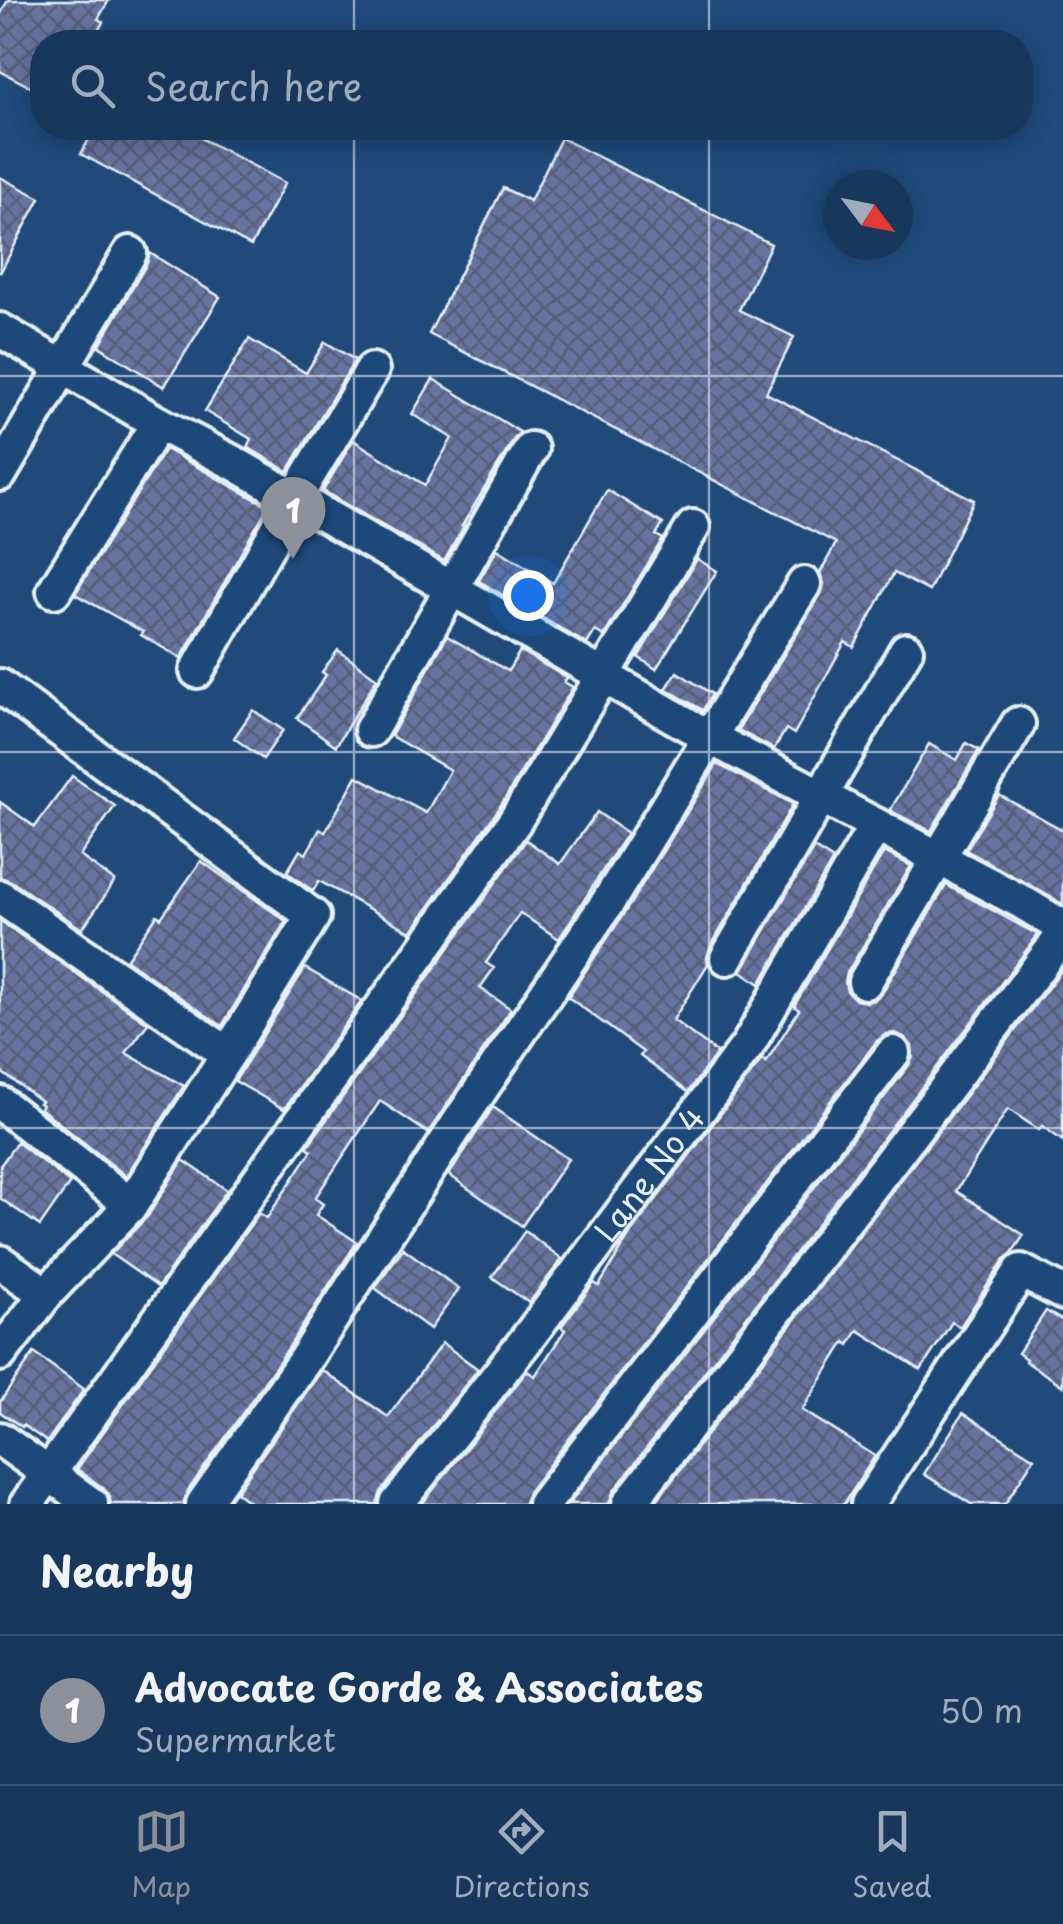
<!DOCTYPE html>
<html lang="en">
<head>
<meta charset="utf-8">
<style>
  body { margin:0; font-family:"Playpen Sans",sans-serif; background:#203f62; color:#f1f3f6 }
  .compass { position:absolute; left:823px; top:170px; width:90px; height:90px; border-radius:50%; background:#17385c; box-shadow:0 5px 25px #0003; rotate:122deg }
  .you { position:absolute; left:528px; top:595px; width:35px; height:35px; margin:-25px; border:8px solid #fff; border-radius:50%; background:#1a73e8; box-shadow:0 0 0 15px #1a73e833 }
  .badge { display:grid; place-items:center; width:65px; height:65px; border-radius:50%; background:#8c9099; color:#fff; font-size:32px; font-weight:700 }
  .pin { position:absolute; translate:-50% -82px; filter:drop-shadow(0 2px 5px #0008) }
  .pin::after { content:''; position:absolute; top:52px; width:35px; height:30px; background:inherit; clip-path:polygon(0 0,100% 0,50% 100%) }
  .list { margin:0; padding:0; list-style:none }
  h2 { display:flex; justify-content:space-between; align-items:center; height:130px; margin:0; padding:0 40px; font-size:42px }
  h2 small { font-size:32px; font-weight:400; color:#9eacbb }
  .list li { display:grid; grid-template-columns:65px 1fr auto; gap:30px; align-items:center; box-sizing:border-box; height:150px; padding:0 40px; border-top:2px solid #365272 }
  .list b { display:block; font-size:38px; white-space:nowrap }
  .list p { margin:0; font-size:32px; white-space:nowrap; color:#9eacbb }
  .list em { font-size:32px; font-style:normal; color:#9eacbb }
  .icon { flex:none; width:55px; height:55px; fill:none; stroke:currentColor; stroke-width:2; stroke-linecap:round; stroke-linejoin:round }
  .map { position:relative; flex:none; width:1063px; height:1504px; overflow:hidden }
  .search { position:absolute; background:#17385c; box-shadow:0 5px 25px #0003; left:30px; right:30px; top:30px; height:110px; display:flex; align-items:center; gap:25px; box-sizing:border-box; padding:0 35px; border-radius:40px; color:#9eacbb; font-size:38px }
  .sheet { height:280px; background:#17385c }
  nav { display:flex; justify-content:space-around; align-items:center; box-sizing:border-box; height:140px; border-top:2px solid #365272; background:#17385c; font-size:28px; color:#9eacbb }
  nav a { display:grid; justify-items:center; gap:5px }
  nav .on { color:#8c9099 }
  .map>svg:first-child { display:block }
  .building { fill:url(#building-cross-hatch); stroke:#e8f1f8; stroke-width:2.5 }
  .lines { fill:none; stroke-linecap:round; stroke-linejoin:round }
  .street-casing { stroke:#e8f1f8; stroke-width:40 }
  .street { stroke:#1f4a7a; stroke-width:32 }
  .grid { fill:none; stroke:#e8f1f8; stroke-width:2.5; stroke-opacity:0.55 }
  .labels { text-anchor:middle; stroke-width:9; stroke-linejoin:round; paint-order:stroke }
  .street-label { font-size:32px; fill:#e8f1f8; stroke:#1f4a7a }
</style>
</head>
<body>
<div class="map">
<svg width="1063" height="1504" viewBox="0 0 1063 1504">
  <defs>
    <pattern id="building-cross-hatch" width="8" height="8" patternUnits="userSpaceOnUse" patternTransform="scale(2.5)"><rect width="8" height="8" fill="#6673a0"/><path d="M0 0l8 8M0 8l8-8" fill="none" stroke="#565e75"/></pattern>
  </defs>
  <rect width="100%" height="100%" fill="#1f4a7a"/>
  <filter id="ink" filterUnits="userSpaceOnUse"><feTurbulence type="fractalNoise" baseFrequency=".01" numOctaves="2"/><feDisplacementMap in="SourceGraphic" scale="20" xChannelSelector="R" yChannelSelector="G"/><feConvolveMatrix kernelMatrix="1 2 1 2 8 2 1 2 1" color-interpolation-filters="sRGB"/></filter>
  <g filter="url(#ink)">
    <!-- building -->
    <g class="building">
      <path d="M 8,0 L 109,0 L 98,19 L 103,22 L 92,42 L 42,42 L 42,93 L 0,71 L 0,15 Z"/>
      <path d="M 95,128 L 182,128 L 285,183 L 251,246 L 81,154 Z"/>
      <path d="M 561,138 L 771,244 L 739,310 L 794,337 L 766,393 L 974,500 L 929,591 L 894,573 L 854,647 L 845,642 L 794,734 L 786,729 L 774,749 L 738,730 L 821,594 L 824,584 L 820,573 L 836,543 L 429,334 L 503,188 L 530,201 Z"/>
      <path d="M 0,177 L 40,198 L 0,273 Z"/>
      <path d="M 150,253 L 220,297 L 164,387 L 99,346 L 147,263 Z"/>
      <path d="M 249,339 L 306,373 L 325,342 L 355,360 L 288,471 L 247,447 L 251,439 L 205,411 Z"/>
      <path d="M 433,379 L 520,432 L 514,439 L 462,526 L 464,526 L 444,561 L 323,491 L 353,440 L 425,485 L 452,438 L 412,414 Z"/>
      <path d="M 165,449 L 268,506 L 181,658 L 141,635 L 143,632 L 75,594 Z"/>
      <path d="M 607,490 L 663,524 L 656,535 L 663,539 L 604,636 L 595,631 L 587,644 L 479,581 L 497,549 L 553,583 Z"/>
      <path d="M 697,559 L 717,571 L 656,669 L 638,657 Z"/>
      <path d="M 447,636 L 508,671 L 520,651 L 567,678 L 564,682 L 573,687 L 498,810 L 411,932 L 319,881 L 313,891 L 287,872 L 300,850 L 306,854 L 320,829 L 325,832 L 357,776 L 426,813 L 450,770 L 391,736 Z"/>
      <path d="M 338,650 L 377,678 L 336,746 L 297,718 L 326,675 L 322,672 Z"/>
      <path d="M 677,672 L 712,694 L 703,710 L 666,689 Z"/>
      <path d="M 253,710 L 283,730 L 263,759 L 234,738 Z"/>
      <path d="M 966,743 L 979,750 L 931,831 L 893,812 L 891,809 L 929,744 L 957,760 Z"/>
      <path d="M 717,764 L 793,804 L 710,948 L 707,957 L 708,964 L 673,1020 L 717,1053 L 688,1092 L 640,1056 L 643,1052 L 568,997 L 625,912 Z"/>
      <path d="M 72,776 L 115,806 L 80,856 L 115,881 L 82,929 L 11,881 L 0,877 L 0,802 L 35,827 Z"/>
      <path d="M 999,795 L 1063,830 L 1063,904 L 966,850 Z"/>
      <path d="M 597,812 L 627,833 L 559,939 L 520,913 L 486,963 L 494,968 L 480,988 L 511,1009 L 428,1133 L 380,1101 L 315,1198 L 323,1204 L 316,1215 L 357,1242 L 287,1350 L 187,1492 L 183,1504 L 111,1504 L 109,1495 L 103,1488 L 77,1469 L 259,1213 L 267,1218 L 312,1150 L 307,1147 L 526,840 L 560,864 Z"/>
      <path d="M 814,848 L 833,860 L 760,984 L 741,971 Z"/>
      <path d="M 884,852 L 911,866 L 847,973 L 845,983 L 847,991 L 856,1000 L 866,1002 L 874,1000 L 882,993 L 946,885 L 1038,935 L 613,1492 L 609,1504 L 569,1504 L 909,1065 L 913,1057 L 912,1046 L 904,1037 L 895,1033 L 886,1034 L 877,1041 L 528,1492 L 524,1504 L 422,1504 L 527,1371 L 535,1376 L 565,1330 L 561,1327 L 594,1283 L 599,1286 L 630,1234 L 762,1059 L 766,1062 L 799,1010 L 794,1006 Z"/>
      <path d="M 201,861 L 286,921 L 222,1026 L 126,960 L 157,915 L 161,918 Z"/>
      <path d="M 0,921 L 148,1023 L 126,1053 L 184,1086 L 126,1176 L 40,1108 L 42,1105 L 39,1103 L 41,1101 L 0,1071 Z"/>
      <path d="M 305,968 L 362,1001 L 284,1109 L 235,1081 Z"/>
      <path d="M 1063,968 L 1063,1141 L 1042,1126 L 1039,1130 L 1008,1109 L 956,1191 L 1024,1235 L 1012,1253 L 1004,1260 L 960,1327 L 952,1322 L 921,1370 L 858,1330 L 849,1345 L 845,1342 L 802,1410 L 875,1456 L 844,1504 L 654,1504 Z"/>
      <path d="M 493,1107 L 568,1159 L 522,1226 L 449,1175 Z"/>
      <path d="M 17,1142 L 70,1183 L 40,1226 L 0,1198 L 0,1166 Z"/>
      <path d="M 183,1160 L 227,1190 L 158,1287 L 111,1254 L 148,1216 Z"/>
      <path d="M 525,1231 L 562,1259 L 529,1303 L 492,1277 Z"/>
      <path d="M 403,1248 L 459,1289 L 430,1329 L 375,1288 Z"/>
      <path d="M 1046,1311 L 1063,1321 L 1063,1386 L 1025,1361 L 1026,1359 L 1018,1353 Z"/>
      <path d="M 442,1343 L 478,1369 L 381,1492 L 377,1504 L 252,1504 L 236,1492 L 322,1370 L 388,1417 Z"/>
      <path d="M 34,1353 L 84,1389 L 47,1442 L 23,1425 L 22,1427 L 0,1412 L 0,1402 Z"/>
      <path d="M 963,1413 L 1034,1458 L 1005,1504 L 971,1504 L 924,1474 Z"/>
    </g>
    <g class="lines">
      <defs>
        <g id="street">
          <path d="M 0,330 L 158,423 L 234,463 L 709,737 L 1020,901 L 1063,927"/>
          <path d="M 0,474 L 130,253"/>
          <path d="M 54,591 L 158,423"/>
          <path d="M 197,671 L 295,498 L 372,370"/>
          <path d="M 0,686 L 313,916 L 228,1054 L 131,1205 L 46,1294 L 0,1354"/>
          <path d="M 371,730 L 531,449"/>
          <path d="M 0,897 L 228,1054"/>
          <path d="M 727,958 L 906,650"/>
          <path d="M 865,982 L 1018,724"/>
          <path d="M 0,1103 L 131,1205"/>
          <path d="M 0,1262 L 46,1294"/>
          <path d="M 0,1439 L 91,1504"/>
          <path d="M 27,1504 L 515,821 L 693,527"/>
          <path d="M 203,1504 L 304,1361 L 463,1116 L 608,902 L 804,584"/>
          <path id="s1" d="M 397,1504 L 523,1344 L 748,1045 L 876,825"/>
          <path d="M 544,1504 L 893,1053"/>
          <path d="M 629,1504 L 1063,935"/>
          <path d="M 868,1504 L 1021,1271 L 1063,1293"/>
        </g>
      </defs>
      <!-- street casing -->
      <use href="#street" class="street-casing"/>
      <!-- street -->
      <use href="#street" class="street"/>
    </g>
  </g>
  <!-- grid -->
  <path class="grid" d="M 354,0 L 354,42M 709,0 L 709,42M 354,128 L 354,1504M 709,128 L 709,1504M 0,376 L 1063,376M 0,752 L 1063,752M 0,1128 L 1063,1128"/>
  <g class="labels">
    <!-- street labels -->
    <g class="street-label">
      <text dy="11" stroke="none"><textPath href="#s1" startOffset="415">Lane No 4</textPath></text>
    </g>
  </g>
</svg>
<svg class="compass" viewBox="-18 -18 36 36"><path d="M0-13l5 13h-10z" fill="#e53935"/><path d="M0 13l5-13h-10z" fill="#9eacbb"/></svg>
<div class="you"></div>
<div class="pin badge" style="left:293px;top:559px">1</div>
<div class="search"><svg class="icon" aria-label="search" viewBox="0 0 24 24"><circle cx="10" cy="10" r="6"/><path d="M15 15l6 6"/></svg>Search here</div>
</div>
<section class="sheet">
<h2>Nearby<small></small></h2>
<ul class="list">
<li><span class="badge">1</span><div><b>Advocate Gorde &amp; Associates</b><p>Supermarket</p></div><em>50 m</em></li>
</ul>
</section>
<nav>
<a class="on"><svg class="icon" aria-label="map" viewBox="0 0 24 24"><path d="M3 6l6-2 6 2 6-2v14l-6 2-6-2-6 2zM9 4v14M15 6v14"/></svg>Map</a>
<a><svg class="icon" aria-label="directions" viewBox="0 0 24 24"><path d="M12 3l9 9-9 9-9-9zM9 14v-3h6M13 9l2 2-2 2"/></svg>Directions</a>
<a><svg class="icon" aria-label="saved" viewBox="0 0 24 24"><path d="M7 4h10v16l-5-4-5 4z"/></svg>Saved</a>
</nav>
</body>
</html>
